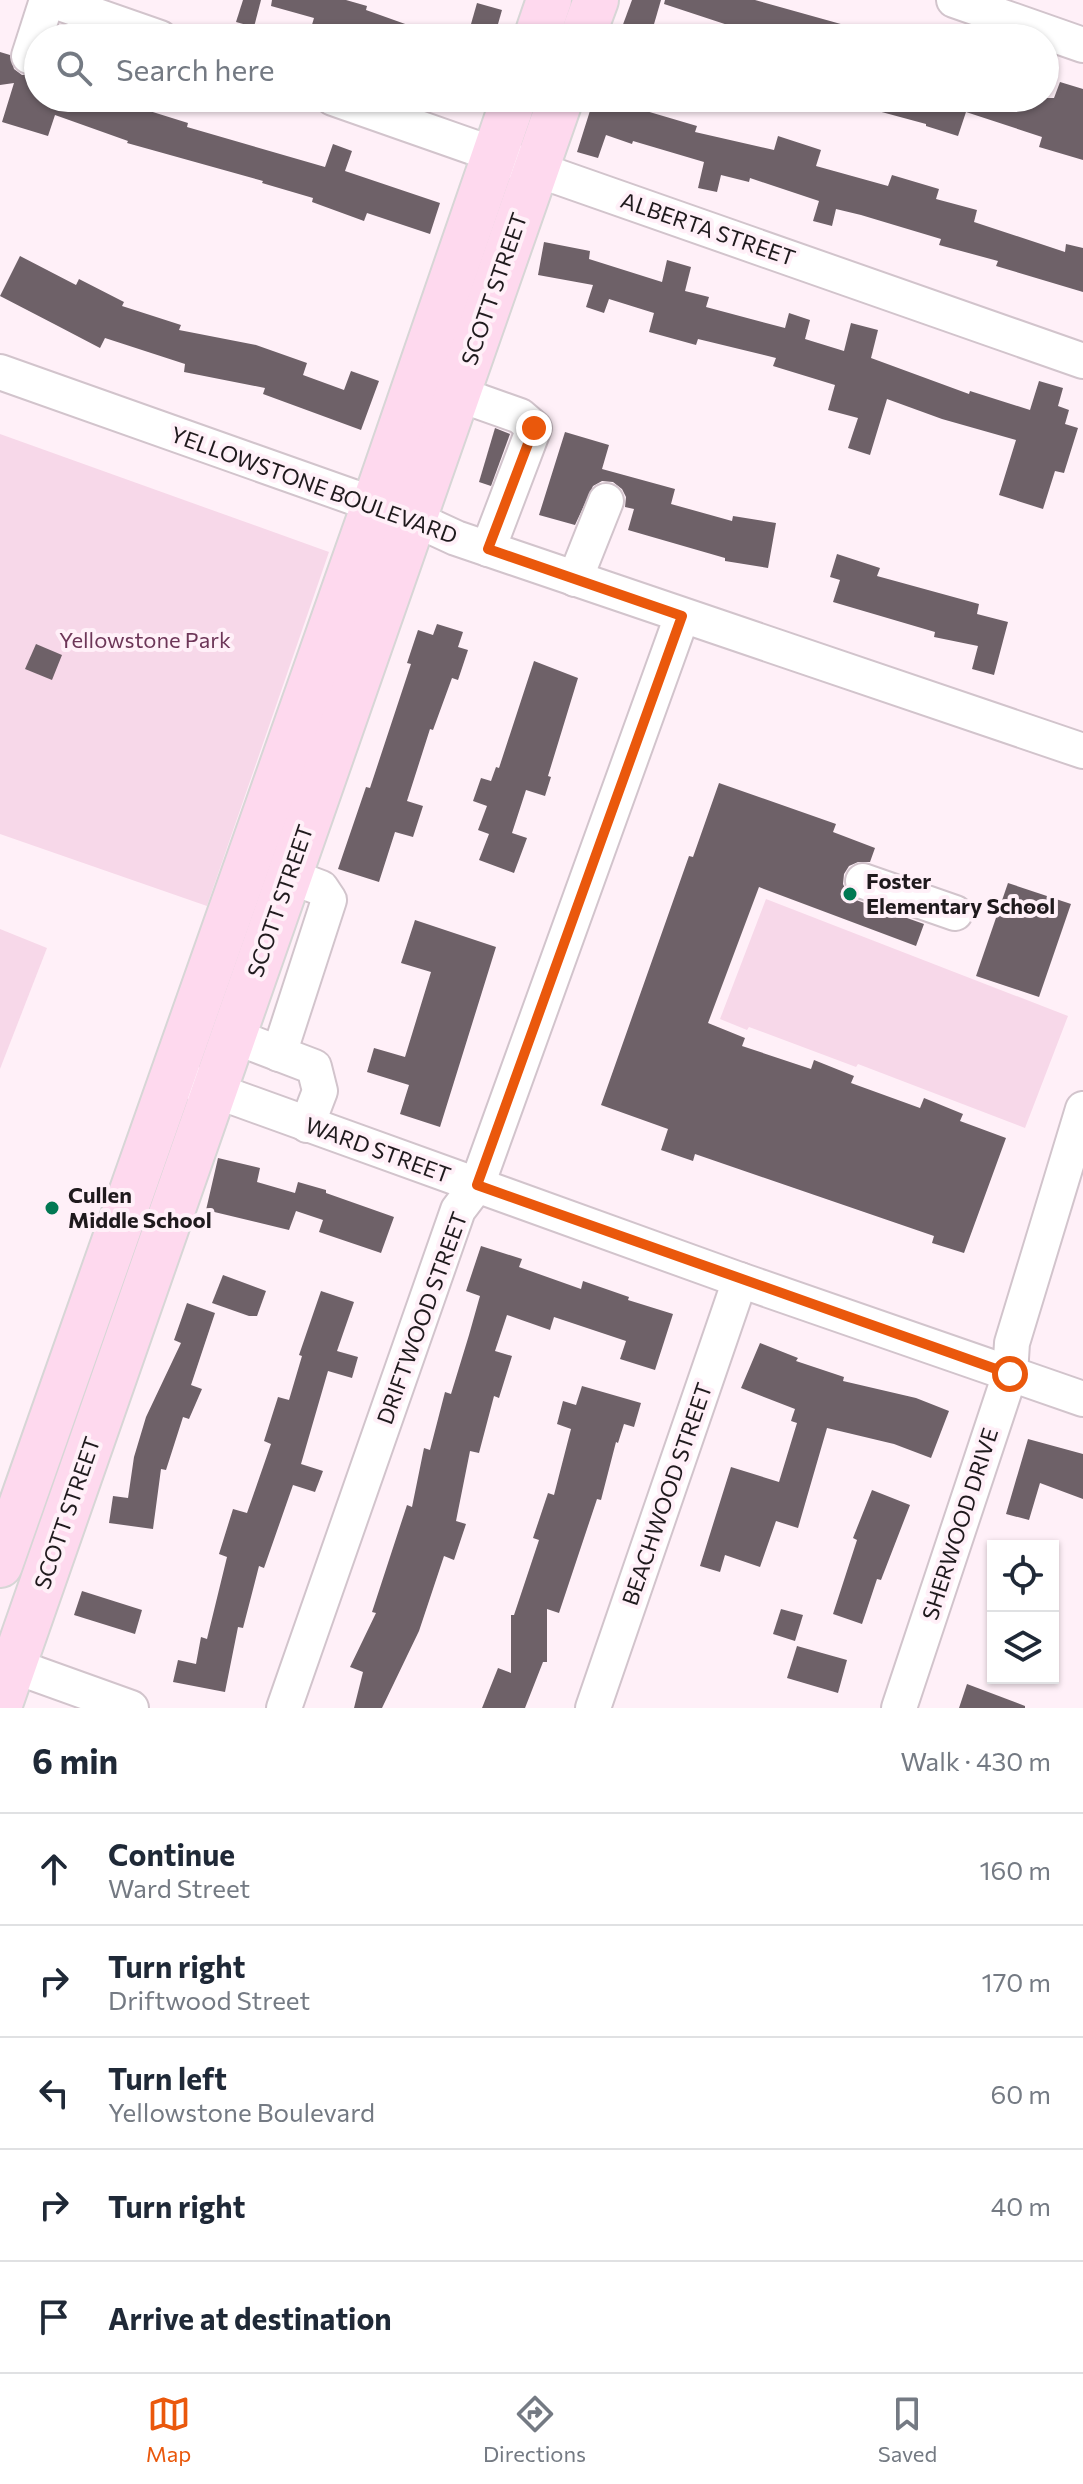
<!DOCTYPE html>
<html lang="en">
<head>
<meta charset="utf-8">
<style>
  body { margin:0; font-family:Commissioner,sans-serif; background:#f6f6f7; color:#1f2937 }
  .controls { position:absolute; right:24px; bottom:24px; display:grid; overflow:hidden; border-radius:0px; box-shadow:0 2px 6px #0004 }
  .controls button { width:72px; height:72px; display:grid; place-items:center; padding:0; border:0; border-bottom:2px solid #e0e1e3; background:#fff; color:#1f2937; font:40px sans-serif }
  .stop { position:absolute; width:24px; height:24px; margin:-18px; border:6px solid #ea580c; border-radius:50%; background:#fff }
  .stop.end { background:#ea580c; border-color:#fff; box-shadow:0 2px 8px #0008 }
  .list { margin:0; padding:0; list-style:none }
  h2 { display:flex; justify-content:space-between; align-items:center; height:104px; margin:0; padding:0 32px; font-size:34px }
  h2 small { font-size:26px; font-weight:400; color:#747a83 }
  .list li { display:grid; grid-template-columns:52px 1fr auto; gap:24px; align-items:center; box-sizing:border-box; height:112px; padding:0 32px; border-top:2px solid #e0e1e3 }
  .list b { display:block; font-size:30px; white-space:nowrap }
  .list p { margin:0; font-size:26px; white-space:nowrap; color:#747a83 }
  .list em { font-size:26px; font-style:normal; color:#747a83 }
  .icon { flex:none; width:44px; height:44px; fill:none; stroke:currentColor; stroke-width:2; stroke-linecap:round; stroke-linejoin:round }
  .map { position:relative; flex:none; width:1083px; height:1708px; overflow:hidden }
  .search { position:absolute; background:#fff; box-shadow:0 2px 6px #0004; left:24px; right:24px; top:24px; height:88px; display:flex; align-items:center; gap:20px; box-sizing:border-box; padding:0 28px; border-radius:44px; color:#747a83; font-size:30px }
  .sheet { height:664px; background:#fff }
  nav { display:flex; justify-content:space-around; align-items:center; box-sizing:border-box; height:112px; border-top:2px solid #e0e1e3; background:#fff; font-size:22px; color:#747a83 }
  nav a { display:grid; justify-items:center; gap:4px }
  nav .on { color:#ea580c }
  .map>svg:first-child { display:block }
  .green { fill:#f7d8e9 }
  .building { fill:#6e6168 }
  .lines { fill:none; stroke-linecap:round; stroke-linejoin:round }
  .minor-casing { stroke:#d2c4cc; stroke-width:38 }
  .major-casing { stroke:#d7d6d6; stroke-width:48 }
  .minor { stroke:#fff; stroke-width:34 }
  .major { stroke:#fed9ee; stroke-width:44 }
  .route { stroke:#ea580c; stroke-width:10 }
  .poi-dot { fill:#027853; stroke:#fff0f8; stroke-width:3 }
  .labels { text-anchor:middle; stroke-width:8; stroke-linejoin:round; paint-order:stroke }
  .street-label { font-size:22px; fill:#1f1a1d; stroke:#fff0f8 }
  .park-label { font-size:22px; fill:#6d3658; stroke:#fff0f8 }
  .poi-label { font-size:22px; font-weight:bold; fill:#1f1a1d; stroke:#fff0f8; text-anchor:start }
</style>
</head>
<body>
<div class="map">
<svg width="1083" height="1708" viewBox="0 0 1083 1708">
  <rect width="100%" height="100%" fill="#fff0f8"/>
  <!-- green -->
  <g class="green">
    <path d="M 0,434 L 329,552 L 207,906 L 0,834 Z"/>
    <path d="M 766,899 L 1068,1016 L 1025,1128 L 858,1064 L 856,1067 L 749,1027 L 747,1030 L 720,1019 Z"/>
    <path d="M 0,929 L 47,948 L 0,1069 Z"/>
  </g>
  <!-- building -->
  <g class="building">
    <path d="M 243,0 L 261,0 L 254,27 L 236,22 Z"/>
    <path d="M 272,0 L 346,0 L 367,6 L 366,10 L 436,35 L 435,38 L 346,38 L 311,28 L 314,18 L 271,6 Z"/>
    <path d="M 632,0 L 661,0 L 650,38 L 618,38 Z"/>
    <path d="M 665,0 L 755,0 L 873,33 L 872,38 L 747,38 L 749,32 L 664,4 Z"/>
    <path d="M 477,3 L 502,10 L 494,38 L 467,38 Z"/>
    <path d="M 0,52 L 10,55 L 14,69 L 22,75 L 38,73 L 38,98 L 108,98 L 188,123 L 187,127 L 325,167 L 333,144 L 352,151 L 345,171 L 440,203 L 430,234 L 367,213 L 364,221 L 312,202 L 313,198 L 262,183 L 263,181 L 127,143 L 128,141 L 55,115 L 48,136 L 2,122 L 14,83 L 0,85 Z"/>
    <path d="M 1060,82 L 1083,89 L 1083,160 L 1039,147 L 1042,137 L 966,112 L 958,136 L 926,126 L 926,124 L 852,104 L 853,98 L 1054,98 Z"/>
    <path d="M 594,98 L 621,98 L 619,103 L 697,126 L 695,132 L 774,150 L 778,136 L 821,150 L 816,166 L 888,186 L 892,175 L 939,189 L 936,199 L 977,210 L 974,222 L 1065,252 L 1066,244 L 1083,248 L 1083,292 L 996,266 L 998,261 L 939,245 L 941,239 L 861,215 L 836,209 L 832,226 L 813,221 L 819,201 L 750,178 L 749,182 L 721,175 L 717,192 L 698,188 L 704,162 L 633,141 L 632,144 L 606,135 L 598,158 L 577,152 Z"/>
    <path d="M 544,242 L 590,251 L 589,259 L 662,282 L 667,260 L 691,267 L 685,291 L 709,297 L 706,307 L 785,328 L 789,313 L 810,320 L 805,339 L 844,351 L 851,323 L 878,330 L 871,358 L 969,394 L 970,391 L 1030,410 L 1039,381 L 1063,388 L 1058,406 L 1069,410 L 1065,424 L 1078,428 L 1064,473 L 1055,471 L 1043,509 L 999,495 L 1016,440 L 942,419 L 887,399 L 870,455 L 848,448 L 858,418 L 828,410 L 835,385 L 773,366 L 776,358 L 698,339 L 696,345 L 649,332 L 654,313 L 609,299 L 604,313 L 586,307 L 593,285 L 538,275 Z"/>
    <path d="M 20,256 L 76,285 L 79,279 L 124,302 L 122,306 L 181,325 L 179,330 L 256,345 L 307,363 L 303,375 L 344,390 L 351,371 L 379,381 L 361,430 L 263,394 L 265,388 L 184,372 L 185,364 L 105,338 L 100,348 L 56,325 L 0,296 Z"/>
    <path d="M 495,428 L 510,434 L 491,486 L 479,482 Z"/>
    <path d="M 565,432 L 609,445 L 602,469 L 675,489 L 671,504 L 732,521 L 733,516 L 776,523 L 768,568 L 725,561 L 725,558 L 628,530 L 634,509 L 625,507 L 626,497 L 622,489 L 613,482 L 602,481 L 593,486 L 575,525 L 539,515 Z"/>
    <path d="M 837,554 L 880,568 L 877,576 L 979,604 L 977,614 L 1008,622 L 994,675 L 972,669 L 978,646 L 934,637 L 935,632 L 833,602 L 840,580 L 830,577 Z"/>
    <path d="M 437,624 L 463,632 L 458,647 L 468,650 L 458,680 L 452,678 L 433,730 L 430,729 L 407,801 L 423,806 L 413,837 L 395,832 L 379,882 L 338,869 L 366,787 L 370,788 L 411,664 L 407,663 L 418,630 L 433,635 Z"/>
    <path d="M 36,644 L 62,655 L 52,680 L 25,669 Z"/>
    <path d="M 534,661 L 578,678 L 548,776 L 551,777 L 545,796 L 526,790 L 512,833 L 527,838 L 514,873 L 479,860 L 489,834 L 478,830 L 487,806 L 473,801 L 481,778 L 491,781 L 496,767 L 499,768 Z"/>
    <path d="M 719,783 L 836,824 L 833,832 L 875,848 L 870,862 L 858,862 L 849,866 L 844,874 L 843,884 L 847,893 L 856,900 L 924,924 L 916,946 L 759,887 L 708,1023 L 745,1038 L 742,1046 L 811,1069 L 814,1060 L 854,1076 L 851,1083 L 920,1108 L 924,1098 L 963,1114 L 960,1121 L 1006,1138 L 964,1253 L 932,1243 L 934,1236 L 695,1154 L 693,1161 L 661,1150 L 668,1129 L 601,1105 L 689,856 L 693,857 Z"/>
    <path d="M 1008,883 L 1071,904 L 1039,997 L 976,976 Z"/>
    <path d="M 415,920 L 496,947 L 440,1127 L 400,1114 L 409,1085 L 367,1072 L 374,1048 L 405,1057 L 431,972 L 401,963 Z"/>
    <path d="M 218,1158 L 260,1168 L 257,1182 L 295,1193 L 298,1182 L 326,1190 L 326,1193 L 394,1217 L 381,1253 L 319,1232 L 323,1220 L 296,1211 L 289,1230 L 206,1210 Z"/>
    <path d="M 481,1246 L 522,1259 L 519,1267 L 581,1289 L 583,1281 L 629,1297 L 628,1300 L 673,1314 L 655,1370 L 620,1359 L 626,1341 L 554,1317 L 550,1330 L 507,1315 L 495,1351 L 512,1356 L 499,1398 L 494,1396 L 479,1453 L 470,1451 L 456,1521 L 466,1524 L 454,1560 L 444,1556 L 419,1631 L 382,1708 L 354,1708 L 363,1672 L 350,1667 L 376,1613 L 372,1612 L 407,1505 L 412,1507 L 424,1448 L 430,1450 L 445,1392 L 451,1394 L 469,1335 L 480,1296 L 466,1291 Z"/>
    <path d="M 223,1275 L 266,1291 L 257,1316 L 249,1316 L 212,1303 Z"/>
    <path d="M 321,1291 L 354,1302 L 337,1351 L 358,1357 L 352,1378 L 328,1371 L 301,1464 L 323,1471 L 315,1492 L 293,1485 L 264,1568 L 259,1566 L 243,1628 L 238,1627 L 225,1692 L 173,1682 L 178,1660 L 196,1664 L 201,1637 L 207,1639 L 227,1557 L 219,1554 L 233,1509 L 247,1513 L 271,1444 L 264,1441 L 278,1397 L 289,1400 L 302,1356 L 299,1355 Z"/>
    <path d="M 187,1303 L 215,1313 L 191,1385 L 202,1389 L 189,1419 L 183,1417 L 166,1470 L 161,1469 L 153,1529 L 109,1523 L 113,1496 L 128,1498 L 134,1457 L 146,1417 L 181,1343 L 174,1340 Z"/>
    <path d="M 760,1343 L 798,1358 L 796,1361 L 844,1377 L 843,1381 L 916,1398 L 949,1411 L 931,1458 L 894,1444 L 827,1428 L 798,1528 L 776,1521 L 760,1567 L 725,1555 L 720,1572 L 700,1566 L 731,1467 L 779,1482 L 797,1423 L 791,1421 L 795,1409 L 741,1388 Z"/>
    <path d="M 582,1386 L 641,1403 L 634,1427 L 624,1424 L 618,1443 L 616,1442 L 601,1500 L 597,1499 L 559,1613 L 547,1609 L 547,1662 L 543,1662 L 525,1708 L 482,1708 L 498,1668 L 511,1673 L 511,1615 L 514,1615 L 539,1540 L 533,1538 L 548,1493 L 554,1495 L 571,1429 L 557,1424 L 563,1401 L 576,1405 Z"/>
    <path d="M 1028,1439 L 1083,1454 L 1083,1499 L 1040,1483 L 1029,1520 L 1006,1514 Z"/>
    <path d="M 872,1490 L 910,1505 L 881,1580 L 877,1579 L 862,1624 L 833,1614 L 857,1540 L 853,1538 Z"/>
    <path d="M 82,1591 L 142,1610 L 135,1634 L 74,1615 Z"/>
    <path d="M 781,1609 L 803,1615 L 795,1641 L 773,1634 Z"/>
    <path d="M 797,1646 L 847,1660 L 838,1693 L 787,1678 Z"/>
    <path d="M 967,1684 L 1025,1706 L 1025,1708 L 959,1708 Z"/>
  </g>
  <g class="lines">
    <defs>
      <g id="minor">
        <path d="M 51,0 L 160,38"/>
        <path d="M 954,0 L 1083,45"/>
        <path d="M 29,56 L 47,0"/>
        <path d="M 333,98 L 1083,361"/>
        <path d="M 0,372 L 415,519 L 456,538 L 1083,751"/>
        <path d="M 458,394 L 520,416 L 534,428 L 488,549"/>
        <path d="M 575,579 L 606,501"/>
        <path d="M 863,881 L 955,913"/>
        <path d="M 233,1036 L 314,1067 L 320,1091 L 307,1125"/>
        <path d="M 279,1054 L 329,900 L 321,888 L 289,876"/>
        <path d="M 194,1083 L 740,1280 L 1083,1399"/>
        <path d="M 0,1661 L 131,1708"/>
        <path d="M 284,1708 L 458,1210 L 477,1185 L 682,616"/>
        <path d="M 593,1708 L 740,1280"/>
        <path d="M 899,1708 L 1010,1374 L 1012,1343 L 1083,1109"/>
      </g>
      <g id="major">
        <path d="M 536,38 L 549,0"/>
        <path d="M 582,38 L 596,0"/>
        <path d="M 0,1565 L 374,505 L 514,98"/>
        <path d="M 0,1704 L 561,98"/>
      </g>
    </defs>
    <!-- minor casing -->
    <use href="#minor" class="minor-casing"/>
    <!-- major casing -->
    <use href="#major" class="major-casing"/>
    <!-- minor -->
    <use href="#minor" class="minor"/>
    <!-- major -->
    <use href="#major" class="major"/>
  </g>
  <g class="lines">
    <!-- route -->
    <path class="route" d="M 534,428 L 488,549 L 682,616 L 477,1185 L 1010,1374"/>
  </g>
  <!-- markers -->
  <g class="poi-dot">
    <circle cx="850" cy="894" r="8"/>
    <circle cx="52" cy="1208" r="8"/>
  </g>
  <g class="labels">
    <!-- street labels -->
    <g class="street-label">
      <text transform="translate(708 229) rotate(19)" y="8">ALBERTA STREET</text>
      <text transform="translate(494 289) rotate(-71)" y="8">SCOTT STREET</text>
      <text transform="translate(314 485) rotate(20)" y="8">YELLOWSTONE BOULEVARD</text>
      <text transform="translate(280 901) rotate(-71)" y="8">SCOTT STREET</text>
      <text transform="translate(378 1150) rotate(20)" y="8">WARD STREET</text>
      <text transform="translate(422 1318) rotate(-70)" y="8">DRIFTWOOD STREET</text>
      <text transform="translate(667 1494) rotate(-71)" y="8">BEACHWOOD STREET</text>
      <text transform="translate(67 1513) rotate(-71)" y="8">SCOTT STREET</text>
      <text transform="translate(960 1524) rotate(-72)" y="8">SHERWOOD DRIVE</text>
    </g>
    <!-- park labels -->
    <g class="park-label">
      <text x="145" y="648">Yellowstone Park</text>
    </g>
    <!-- poi labels -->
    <g class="poi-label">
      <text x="866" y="889">Foster<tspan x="866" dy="25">Elementary School</tspan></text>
      <text x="68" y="1203">Cullen<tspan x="68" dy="25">Middle School</tspan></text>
    </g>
  </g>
</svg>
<div class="controls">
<button><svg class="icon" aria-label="locate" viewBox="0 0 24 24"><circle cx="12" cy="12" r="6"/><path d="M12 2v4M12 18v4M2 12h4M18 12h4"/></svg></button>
<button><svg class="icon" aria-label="layers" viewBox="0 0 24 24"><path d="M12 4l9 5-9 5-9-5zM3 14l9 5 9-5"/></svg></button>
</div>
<div class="stop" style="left:1010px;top:1374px"></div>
<div class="stop end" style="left:534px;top:428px"></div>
<div class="search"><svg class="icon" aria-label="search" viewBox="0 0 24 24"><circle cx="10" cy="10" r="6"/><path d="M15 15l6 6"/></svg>Search here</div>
</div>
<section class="sheet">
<h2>6 min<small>Walk · 430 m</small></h2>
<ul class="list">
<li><svg class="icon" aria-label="ahead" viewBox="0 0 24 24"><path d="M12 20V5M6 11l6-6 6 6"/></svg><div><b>Continue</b><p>Ward Street</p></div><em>160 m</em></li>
<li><svg class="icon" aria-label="right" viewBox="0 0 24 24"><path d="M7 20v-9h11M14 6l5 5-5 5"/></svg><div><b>Turn right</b><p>Driftwood Street</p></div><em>170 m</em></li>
<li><svg class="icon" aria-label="left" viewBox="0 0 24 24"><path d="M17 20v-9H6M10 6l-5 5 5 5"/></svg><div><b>Turn left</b><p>Yellowstone Boulevard</p></div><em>60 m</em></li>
<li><svg class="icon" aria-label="right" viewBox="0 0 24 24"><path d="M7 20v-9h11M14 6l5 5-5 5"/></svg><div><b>Turn right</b></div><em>40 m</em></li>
<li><svg class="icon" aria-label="arrive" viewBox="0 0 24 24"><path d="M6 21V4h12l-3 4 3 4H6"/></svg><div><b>Arrive at destination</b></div></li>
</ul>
</section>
<nav>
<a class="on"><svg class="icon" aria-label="map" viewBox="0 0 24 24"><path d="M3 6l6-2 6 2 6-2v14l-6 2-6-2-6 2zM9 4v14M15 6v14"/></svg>Map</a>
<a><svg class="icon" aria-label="directions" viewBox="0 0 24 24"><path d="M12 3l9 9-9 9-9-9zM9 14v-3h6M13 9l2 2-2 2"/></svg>Directions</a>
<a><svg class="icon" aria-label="saved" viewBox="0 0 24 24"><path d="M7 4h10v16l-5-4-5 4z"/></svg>Saved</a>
</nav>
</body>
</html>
